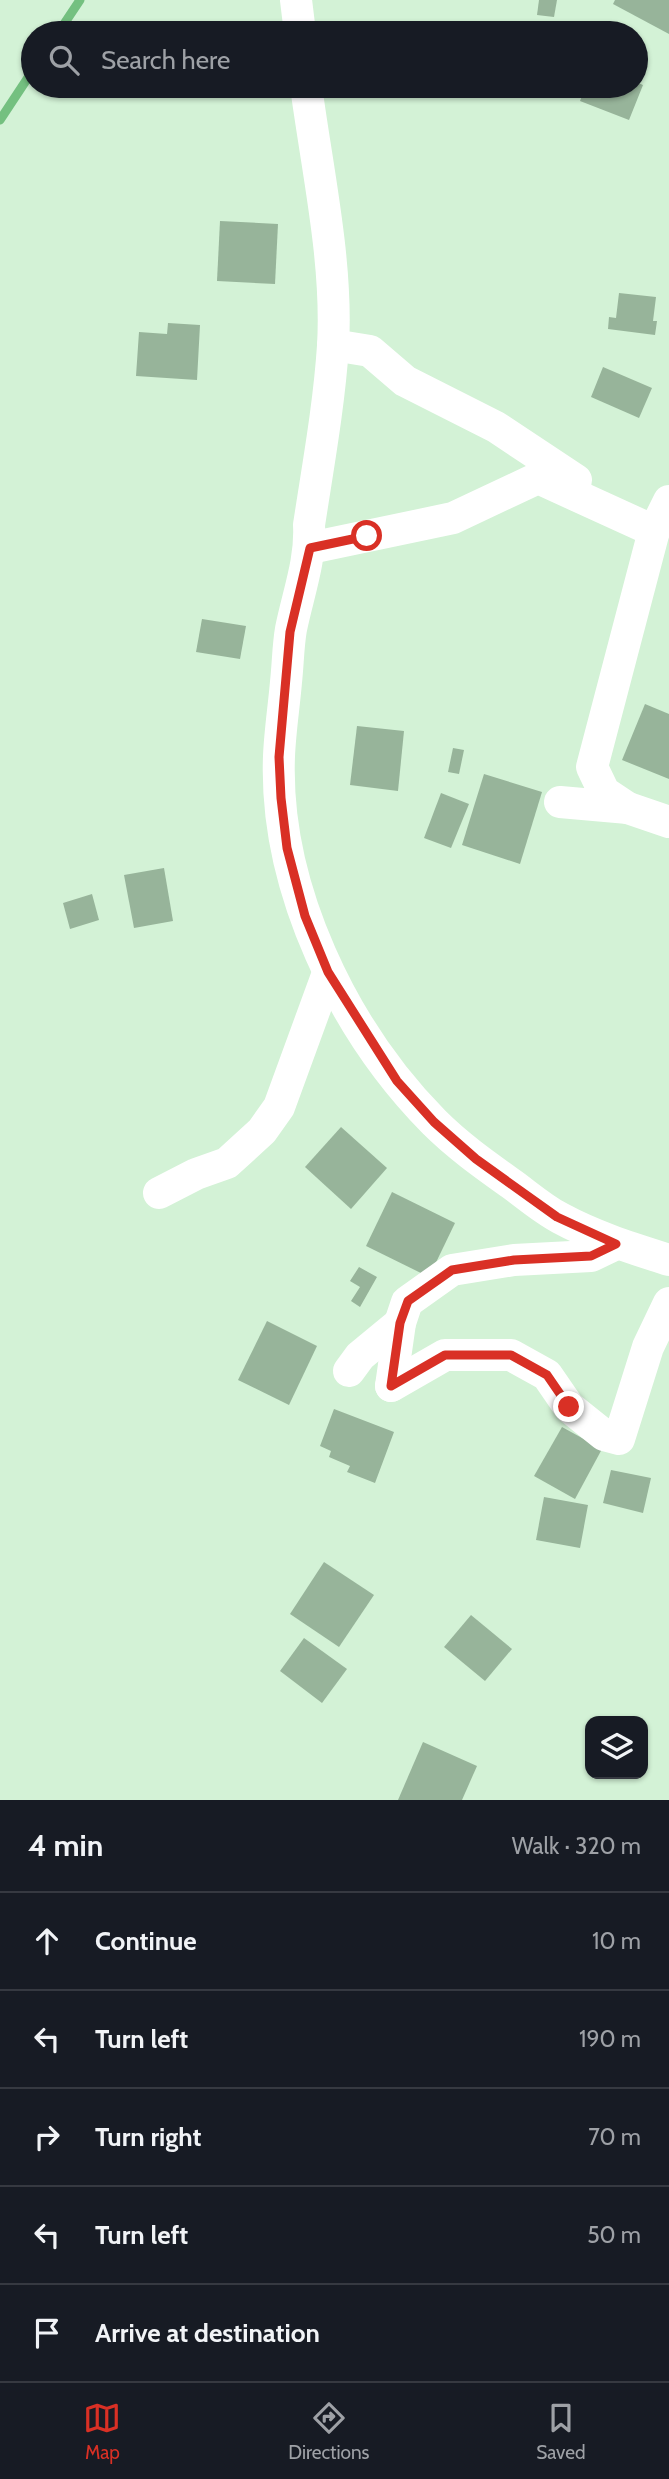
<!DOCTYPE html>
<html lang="en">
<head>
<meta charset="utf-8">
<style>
  body { margin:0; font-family:Cabin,sans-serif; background:#242831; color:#f1f3f6 }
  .controls { position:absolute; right:21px; bottom:21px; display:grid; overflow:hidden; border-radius:14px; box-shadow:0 2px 5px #0004 }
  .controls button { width:63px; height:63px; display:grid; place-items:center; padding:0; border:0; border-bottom:2px solid #363941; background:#171b24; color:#f1f3f6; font:35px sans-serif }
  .stop { position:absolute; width:21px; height:21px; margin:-16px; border:5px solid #d93025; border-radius:50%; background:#fff }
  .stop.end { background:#d93025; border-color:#fff; box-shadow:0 2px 7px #0008 }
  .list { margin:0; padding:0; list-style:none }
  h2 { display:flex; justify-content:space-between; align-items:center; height:91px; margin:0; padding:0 28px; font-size:30px }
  h2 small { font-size:23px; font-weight:400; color:#9ea1a6 }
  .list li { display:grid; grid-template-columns:46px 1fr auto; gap:21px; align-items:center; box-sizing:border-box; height:98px; padding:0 28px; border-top:2px solid #363941 }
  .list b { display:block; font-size:26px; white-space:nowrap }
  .list em { font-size:23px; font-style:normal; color:#9ea1a6 }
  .icon { flex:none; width:38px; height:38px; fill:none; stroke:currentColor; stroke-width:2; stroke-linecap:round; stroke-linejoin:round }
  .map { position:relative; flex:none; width:669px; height:1800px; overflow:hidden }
  .search { position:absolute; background:#171b24; box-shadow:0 2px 5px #0004; left:21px; right:21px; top:21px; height:77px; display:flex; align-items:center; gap:18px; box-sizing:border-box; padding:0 24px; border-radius:38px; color:#9ea1a6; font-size:26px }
  .sheet { height:581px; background:#171b24 }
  nav { display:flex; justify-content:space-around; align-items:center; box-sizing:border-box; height:98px; border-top:2px solid #363941; background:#171b24; font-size:19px; color:#9ea1a6 }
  nav a { display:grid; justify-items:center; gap:4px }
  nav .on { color:#d93025 }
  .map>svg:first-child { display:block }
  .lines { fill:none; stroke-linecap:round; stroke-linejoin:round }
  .stream { stroke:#74c080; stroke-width:9 }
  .building { fill:#97b49a }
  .street { stroke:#fff; stroke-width:32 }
  .route { stroke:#d93025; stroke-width:9 }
</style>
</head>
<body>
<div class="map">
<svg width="669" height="1800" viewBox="0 0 669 1800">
  <rect width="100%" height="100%" fill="#d3f2d6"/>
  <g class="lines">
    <!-- stream -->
    <g class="stream">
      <path d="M 58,33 L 80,0"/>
      <path d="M 0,120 L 33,70"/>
    </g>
  </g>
  <!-- building -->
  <g class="building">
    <path d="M 539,0 L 557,0 L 554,17 L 537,15 Z"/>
    <path d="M 615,0 L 669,0 L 669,34 L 613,4 Z"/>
    <path d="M 636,82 L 643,85 L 629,120 L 580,101 L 586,86 L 636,86 Z"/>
    <path d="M 220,221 L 278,224 L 275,284 L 217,281 Z"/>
    <path d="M 619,293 L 656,297 L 653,321 L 657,321 L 655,335 L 608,329 L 609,317 L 616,318 Z"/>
    <path d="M 168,323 L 200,325 L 197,380 L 136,376 L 139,332 L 167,334 Z"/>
    <path d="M 603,367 L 652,388 L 639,418 L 591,397 Z"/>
    <path d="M 202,619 L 246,626 L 240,659 L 196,652 Z"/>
    <path d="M 645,704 L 669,714 L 669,779 L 622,760 Z"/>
    <path d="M 357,726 L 404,731 L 398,791 L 350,785 Z"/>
    <path d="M 453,748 L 464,750 L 459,774 L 448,772 Z"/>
    <path d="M 484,774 L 542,792 L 520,864 L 462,845 Z"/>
    <path d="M 441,793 L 469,804 L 451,848 L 424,838 Z"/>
    <path d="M 164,868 L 173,921 L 134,928 L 124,875 Z"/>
    <path d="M 92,894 L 99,920 L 70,929 L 63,903 Z"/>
    <path d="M 341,1127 L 387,1168 L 351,1209 L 305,1167 Z"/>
    <path d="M 392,1192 L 455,1223 L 429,1277 L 366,1246 Z"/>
    <path d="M 359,1267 L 377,1277 L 360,1307 L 351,1301 L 360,1287 L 350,1281 Z"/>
    <path d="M 267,1321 L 317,1346 L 289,1405 L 238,1380 Z"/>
    <path d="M 334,1409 L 394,1432 L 375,1483 L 347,1472 L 350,1466 L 329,1457 L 331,1451 L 320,1446 Z"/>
    <path d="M 562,1427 L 602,1449 L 575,1499 L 534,1476 Z"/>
    <path d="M 611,1470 L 651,1478 L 643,1513 L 603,1503 Z"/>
    <path d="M 544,1497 L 588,1505 L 580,1548 L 536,1540 Z"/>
    <path d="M 324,1562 L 374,1595 L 339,1647 L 290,1614 Z"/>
    <path d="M 471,1615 L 512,1649 L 485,1681 L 444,1647 Z"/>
    <path d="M 304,1638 L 347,1669 L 322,1703 L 280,1671 Z"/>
    <path d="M 423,1742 L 477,1766 L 462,1800 L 398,1800 Z"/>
  </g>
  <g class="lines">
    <!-- street -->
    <g class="street">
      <path d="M 296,0 L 300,33"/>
      <path d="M 306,86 C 317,169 338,262 333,346 C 329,406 318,466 309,525 C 311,561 298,594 291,629 C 288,646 288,664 286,682 C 284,706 280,731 279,756 C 274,887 343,1030 434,1122 C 458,1146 485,1165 513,1185 C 528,1196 543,1209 560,1218 C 595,1237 631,1248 669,1260"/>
      <path d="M 333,345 L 370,351 L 405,381 L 496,427 L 576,480"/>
      <path d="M 654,531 L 592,767 L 604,792 L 628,808 L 669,822"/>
      <path d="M 310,548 L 453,518 L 538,478 L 654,531 L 669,501"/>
      <path d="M 560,802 L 628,808"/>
      <path d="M 159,1193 L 196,1174 L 227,1163 L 262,1131 L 279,1107 L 328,973"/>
      <path d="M 349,1371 L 360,1356 L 400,1323"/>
      <path d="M 391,1386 L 445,1355 L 511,1355 L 547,1375 L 569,1407 L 604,1435 L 619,1439 L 648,1347 L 669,1303"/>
      <path d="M 391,1386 L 400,1323 L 407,1302 L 452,1270 L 514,1260 L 591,1256 L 616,1244"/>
    </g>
  </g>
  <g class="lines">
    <!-- route -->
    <path class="route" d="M 367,536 L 310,548 L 290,632 L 279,757 L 281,798 L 287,848 L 305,916 L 328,972 L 397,1081 L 434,1122 L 476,1159 L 557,1217 L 616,1244 L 591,1256 L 514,1260 L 452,1270 L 408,1301 L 400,1323 L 391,1386 L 445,1355 L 511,1355 L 547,1375 L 569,1407"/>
  </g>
</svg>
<div class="controls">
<button><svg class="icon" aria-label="layers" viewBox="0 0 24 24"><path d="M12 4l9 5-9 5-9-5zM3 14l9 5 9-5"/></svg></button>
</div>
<div class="stop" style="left:367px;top:536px"></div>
<div class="stop end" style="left:569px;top:1407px"></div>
<div class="search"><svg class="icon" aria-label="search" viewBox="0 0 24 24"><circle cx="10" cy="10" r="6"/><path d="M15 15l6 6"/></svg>Search here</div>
</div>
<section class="sheet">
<h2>4 min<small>Walk · 320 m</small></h2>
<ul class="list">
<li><svg class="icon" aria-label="ahead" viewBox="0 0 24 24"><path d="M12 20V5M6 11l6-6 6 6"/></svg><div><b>Continue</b></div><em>10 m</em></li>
<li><svg class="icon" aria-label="left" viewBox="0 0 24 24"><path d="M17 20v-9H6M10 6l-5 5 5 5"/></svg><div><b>Turn left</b></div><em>190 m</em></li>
<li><svg class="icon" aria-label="right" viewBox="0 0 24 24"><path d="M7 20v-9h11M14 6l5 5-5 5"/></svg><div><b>Turn right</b></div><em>70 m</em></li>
<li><svg class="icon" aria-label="left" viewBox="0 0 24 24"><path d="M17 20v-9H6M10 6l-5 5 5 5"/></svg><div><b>Turn left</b></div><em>50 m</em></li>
<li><svg class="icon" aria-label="arrive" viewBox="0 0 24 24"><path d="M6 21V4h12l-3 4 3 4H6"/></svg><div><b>Arrive at destination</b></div></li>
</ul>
</section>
<nav>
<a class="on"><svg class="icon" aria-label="map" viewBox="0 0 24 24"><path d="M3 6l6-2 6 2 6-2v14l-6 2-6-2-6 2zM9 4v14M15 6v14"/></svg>Map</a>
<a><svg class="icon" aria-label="directions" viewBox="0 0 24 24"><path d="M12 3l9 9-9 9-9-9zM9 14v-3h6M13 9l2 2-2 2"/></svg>Directions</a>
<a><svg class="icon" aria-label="saved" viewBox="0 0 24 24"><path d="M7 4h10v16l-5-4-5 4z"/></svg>Saved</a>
</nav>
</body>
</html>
